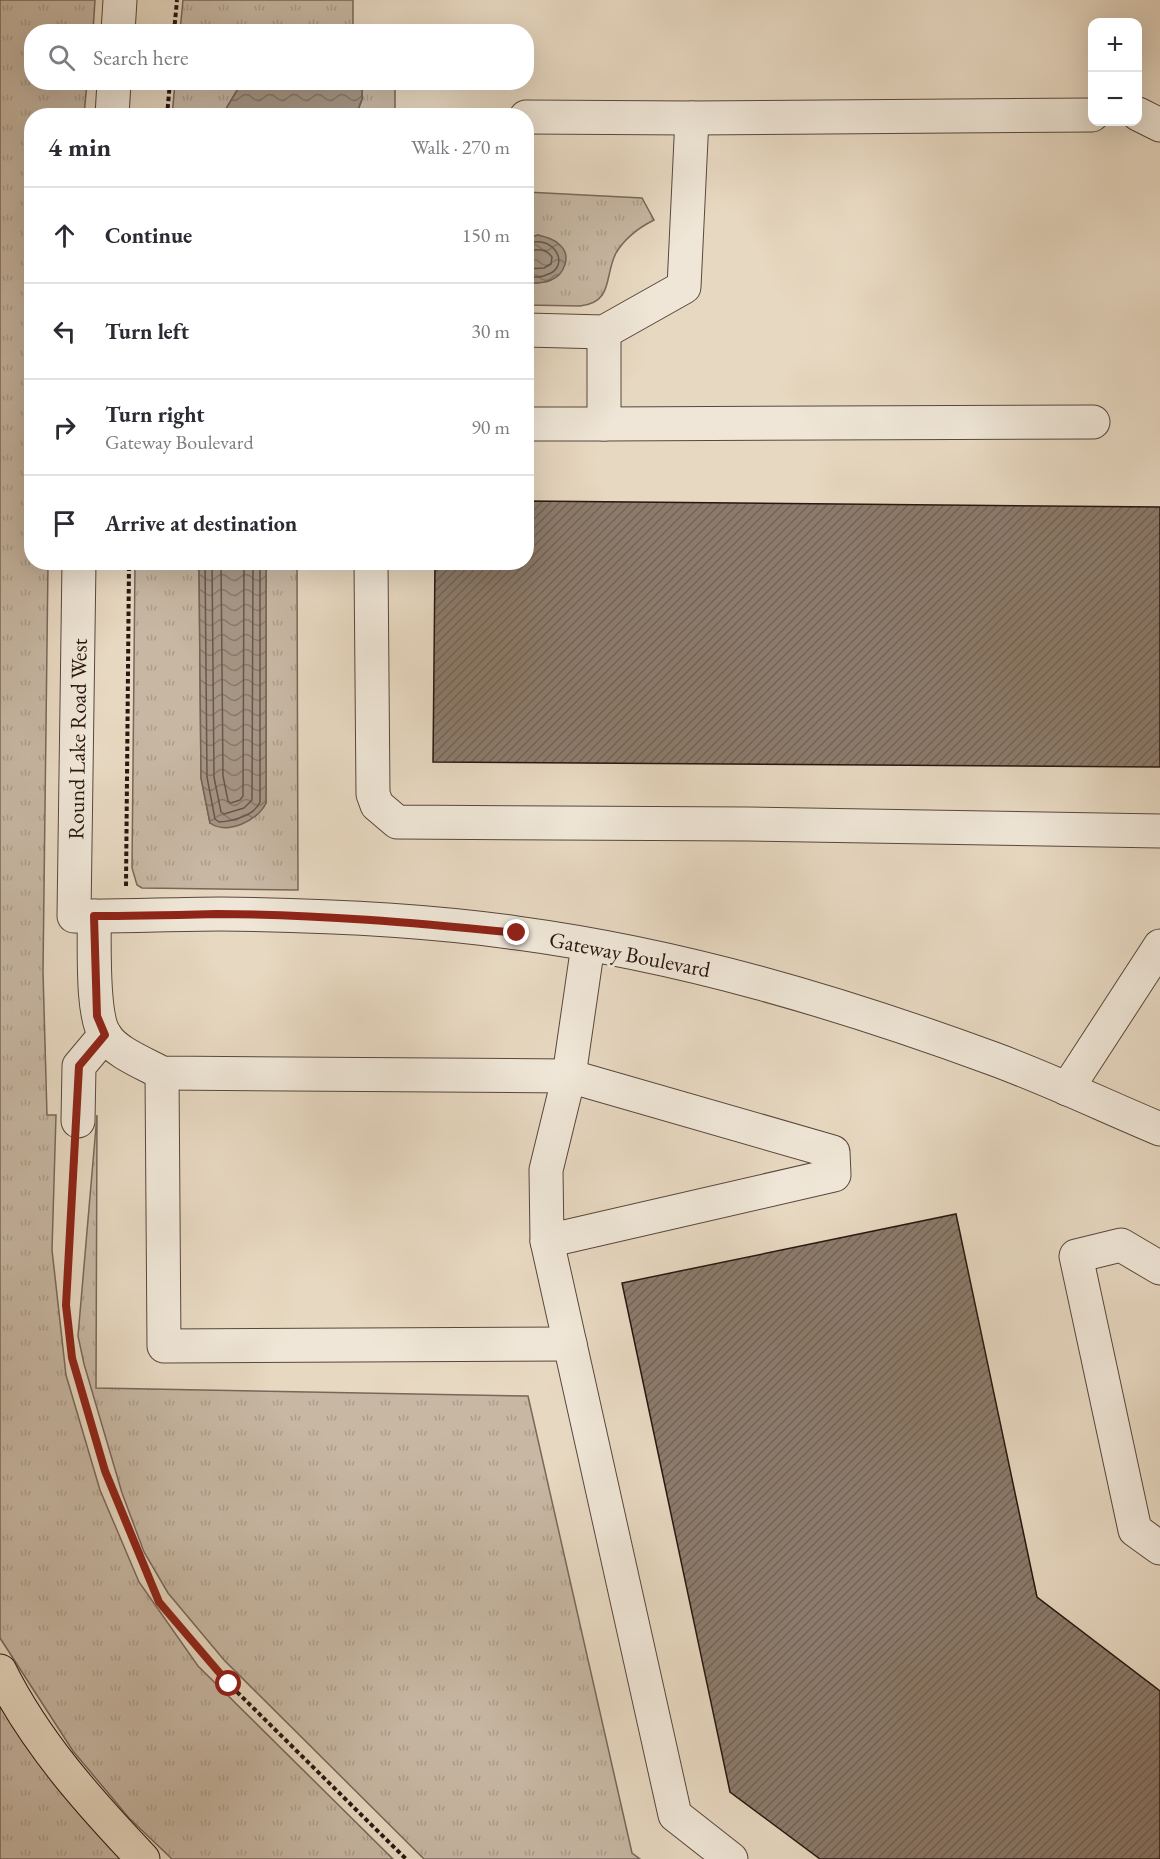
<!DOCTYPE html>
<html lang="en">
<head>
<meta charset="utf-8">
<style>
  body { margin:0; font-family:"EB Garamond",serif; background:#f7f7f7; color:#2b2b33 }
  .controls { position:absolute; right:18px; top:18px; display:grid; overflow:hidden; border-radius:12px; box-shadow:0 6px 24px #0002 }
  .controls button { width:54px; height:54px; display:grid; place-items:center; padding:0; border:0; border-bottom:2px solid #e1e1e2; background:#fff; color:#2b2b33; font:30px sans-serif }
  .stop { position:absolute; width:18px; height:18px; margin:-14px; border:4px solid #8f2418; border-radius:50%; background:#fff }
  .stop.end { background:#8f2418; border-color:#fff; box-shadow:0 2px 6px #0008 }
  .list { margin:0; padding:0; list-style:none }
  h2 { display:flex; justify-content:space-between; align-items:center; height:78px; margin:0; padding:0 24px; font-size:26px }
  h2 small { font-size:20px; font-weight:400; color:#7c7c81 }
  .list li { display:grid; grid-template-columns:39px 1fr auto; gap:18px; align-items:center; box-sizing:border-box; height:96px; padding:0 24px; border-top:2px solid #e1e1e2 }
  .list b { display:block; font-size:22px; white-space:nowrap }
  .list p { margin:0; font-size:20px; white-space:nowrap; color:#7c7c81 }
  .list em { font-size:20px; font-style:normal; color:#7c7c81 }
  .icon { flex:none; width:33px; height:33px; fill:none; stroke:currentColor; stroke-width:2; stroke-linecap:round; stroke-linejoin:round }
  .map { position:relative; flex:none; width:1160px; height:1859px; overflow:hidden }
  .search { position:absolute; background:#fff; box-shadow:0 6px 24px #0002; left:24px; top:24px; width:510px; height:66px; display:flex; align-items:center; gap:15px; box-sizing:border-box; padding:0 21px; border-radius:24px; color:#7c7c81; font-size:22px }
  .panel { position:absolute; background:#fff; box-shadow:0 6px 24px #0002; left:24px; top:108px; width:510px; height:462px; border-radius:24px }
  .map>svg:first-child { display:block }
  .grass { fill:url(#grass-tufts); stroke:#78675a; stroke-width:1.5 }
  .water { fill:url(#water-waves); stroke:#746356; stroke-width:1.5 }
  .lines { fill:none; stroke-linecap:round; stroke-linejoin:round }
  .shore { stroke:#68564a; stroke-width:1.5 }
  .building { fill:url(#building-hatch); stroke:#291710; stroke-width:1.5 }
  .minor-casing { stroke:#58473c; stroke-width:35 }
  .highway-casing { stroke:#291710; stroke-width:35 }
  .path { stroke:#291710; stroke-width:4; stroke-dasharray:4.5 3; stroke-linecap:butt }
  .minor { stroke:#efe6d7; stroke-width:33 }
  .highway { stroke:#e7d8c1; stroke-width:33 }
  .route { stroke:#8f2418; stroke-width:8 }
  .labels { text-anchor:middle; stroke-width:6; stroke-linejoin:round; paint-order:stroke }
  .street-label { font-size:22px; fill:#291710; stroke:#efe6d7 }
</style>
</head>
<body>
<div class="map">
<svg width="1160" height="1859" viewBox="0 0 1160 1859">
  <defs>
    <pattern id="grass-tufts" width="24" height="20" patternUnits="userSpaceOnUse" patternTransform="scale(1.5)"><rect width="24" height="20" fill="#c7b7a3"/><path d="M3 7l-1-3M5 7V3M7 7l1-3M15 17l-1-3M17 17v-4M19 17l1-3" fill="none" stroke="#ab9d8b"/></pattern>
    <pattern id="water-waves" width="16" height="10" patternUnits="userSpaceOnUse" patternTransform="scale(1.5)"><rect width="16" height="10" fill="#a69685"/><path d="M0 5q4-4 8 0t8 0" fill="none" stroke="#87796b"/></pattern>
    <pattern id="building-hatch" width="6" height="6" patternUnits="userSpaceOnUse" patternTransform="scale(1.5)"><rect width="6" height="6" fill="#8c7b6c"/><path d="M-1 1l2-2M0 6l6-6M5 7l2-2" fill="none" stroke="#726457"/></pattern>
  </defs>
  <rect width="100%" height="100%" fill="#e7d8c1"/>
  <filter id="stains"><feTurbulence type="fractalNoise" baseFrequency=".00333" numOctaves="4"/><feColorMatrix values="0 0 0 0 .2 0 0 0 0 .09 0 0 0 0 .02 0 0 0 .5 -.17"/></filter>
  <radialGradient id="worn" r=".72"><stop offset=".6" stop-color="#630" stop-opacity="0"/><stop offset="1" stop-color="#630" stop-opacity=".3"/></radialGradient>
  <!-- grass -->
  <g class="grass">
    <path d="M 0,0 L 95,0 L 93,31 L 32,32 L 32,82 L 87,83 L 84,115 L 32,116 L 32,562 L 48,563 L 43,972 L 47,1115 L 56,1115 L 52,1250 L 66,1375 L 100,1490 L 139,1582 L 198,1666 L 393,1859 L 172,1859 L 129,1818 L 73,1751 L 0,1638 Z"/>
    <path d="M 183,0 L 353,0 L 353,25 L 396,27 L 396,31 L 180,31 Z"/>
    <path d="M 175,83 L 242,83 L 227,107 L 228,115 L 172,116 Z"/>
    <path d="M 362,83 L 395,83 L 395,115 L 356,116 L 362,99 Z"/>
    <path d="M 526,192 L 642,198 L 654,220 C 638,228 625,238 616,253 C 604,276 614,302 580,306 L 527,305 L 527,283 L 537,283 L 538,235 L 527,238 Z"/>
    <path d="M 135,563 L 199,563 L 201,778 L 210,823 L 266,803 L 266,563 L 297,563 L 298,890 L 142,888 L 137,885 L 132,868 Z"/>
    <path d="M 97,1115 L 96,1388 L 528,1396 L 632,1853 L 640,1859 L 424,1859 L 224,1660 L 168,1593 L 144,1552 L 122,1493 L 84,1364 L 78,1336 Z"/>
    <path d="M 0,1697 L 126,1859 L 0,1859 Z"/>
  </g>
  <!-- water -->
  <g class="water">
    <path d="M 242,82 L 362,83 L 362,99 L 356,115 L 228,115 L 227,107 Z"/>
    <path d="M 538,235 C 546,237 554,239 560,245 C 572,256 564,275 551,280 C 543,284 534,283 527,283 L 527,238 Z"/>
    <path d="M 199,563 L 266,563 L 266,803 C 258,821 227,835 210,823 L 201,778 Z"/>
  </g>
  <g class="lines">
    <!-- shore -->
    <g class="shore">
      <path d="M 526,243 C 531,243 536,241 541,242 C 560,245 567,269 546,275 C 540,278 533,277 526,277"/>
      <path d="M 526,251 C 537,250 545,247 552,257 L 551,264 L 544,268 L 526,269"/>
      <path d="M 205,562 L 207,777 L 215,819 L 219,822 C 233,821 254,816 260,802 L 260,562"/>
      <path d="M 212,562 L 214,777 L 221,812 L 224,814 L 244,808 L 252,800 L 253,562"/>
      <path d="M 221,562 L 223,776 L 228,801 L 231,803 L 240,800 L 243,796 L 244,562"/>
    </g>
  </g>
  <!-- building -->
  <g class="building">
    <path d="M 526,501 L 1160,507 L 1160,767 L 433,762 L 435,562 L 526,562 Z"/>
    <path d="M 956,1214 L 1037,1597 L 1160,1691 L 1160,1859 L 820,1859 L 730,1792 L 622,1283 Z"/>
  </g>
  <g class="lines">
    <defs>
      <g id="minor">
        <path d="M 118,32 L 120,0"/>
        <path d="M 1138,114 L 1160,125"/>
        <path d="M 112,116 L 114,82"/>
        <path d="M 526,117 L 692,118 L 1092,115"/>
        <path d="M 526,330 L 604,332 L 684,287 L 692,118"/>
        <path d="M 604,332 L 604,424 L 1093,422"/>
        <path d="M 526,424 L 604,424"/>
        <path d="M 79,562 L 74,916 C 122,917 171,914 220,914 C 319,915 419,919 517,933 C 681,955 839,1002 994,1059 C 1051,1080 1105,1106 1160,1129"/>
        <path d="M 371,562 L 373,794 L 377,805 L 397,822 L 748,824 L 1160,831"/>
        <path d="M 94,916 C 95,944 91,1014 105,1035 C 116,1053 144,1063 162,1073 L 569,1076 L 833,1152 L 834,1175 L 547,1241 L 675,1815 L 731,1859"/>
        <path d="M 162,1073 L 164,1346 L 570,1344"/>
        <path d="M 1067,1089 L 1160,946"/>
        <path d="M 78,1121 L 79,1066 L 105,1035"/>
        <path d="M 547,1241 L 546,1170 L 569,1076 L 588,945"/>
        <path d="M 1160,1268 L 1121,1245 L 1076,1256 L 1135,1530 L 1160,1548"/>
      </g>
      <path id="highway" d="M 0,1671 C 35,1742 89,1802 143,1859"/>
    </defs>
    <!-- minor casing -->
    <use href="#minor" class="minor-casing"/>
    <!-- highway casing -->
    <use href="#highway" class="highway-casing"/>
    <!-- path -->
    <g class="path">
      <path d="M 174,32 L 177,0"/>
      <path d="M 167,116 L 170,82"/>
      <path d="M 126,886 L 129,562"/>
      <path d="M 76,1152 L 66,1305 L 72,1358 L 105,1471 L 159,1602 L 229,1684 L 406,1859"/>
    </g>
    <!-- minor -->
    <use href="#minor" class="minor"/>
    <!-- highway -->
    <use href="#highway" class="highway"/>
  </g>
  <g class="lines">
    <!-- route -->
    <path class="route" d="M 229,1684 L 159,1602 L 105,1471 L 72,1358 L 66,1305 L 79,1066 L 105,1035 L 97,1016 L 94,916 C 135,916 176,915 217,914 C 317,914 417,923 517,933"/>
  </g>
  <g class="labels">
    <!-- street labels -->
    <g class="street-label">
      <text transform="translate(77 739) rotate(-89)" y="8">Round Lake Road West</text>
      <text transform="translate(630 954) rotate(11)" y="8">Gateway Boulevard</text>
    </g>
  </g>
  <rect width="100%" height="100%" filter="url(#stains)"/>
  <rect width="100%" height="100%" fill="url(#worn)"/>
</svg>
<div class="controls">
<button>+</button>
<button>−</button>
</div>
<div class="stop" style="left:229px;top:1684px"></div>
<div class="stop end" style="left:517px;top:933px"></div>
<div class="search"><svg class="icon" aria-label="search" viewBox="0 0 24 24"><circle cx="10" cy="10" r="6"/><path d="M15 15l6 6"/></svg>Search here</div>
<section class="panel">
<h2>4 min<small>Walk · 270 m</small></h2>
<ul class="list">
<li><svg class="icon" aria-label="ahead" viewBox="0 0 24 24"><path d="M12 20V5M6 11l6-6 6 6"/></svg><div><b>Continue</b></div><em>150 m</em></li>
<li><svg class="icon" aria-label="left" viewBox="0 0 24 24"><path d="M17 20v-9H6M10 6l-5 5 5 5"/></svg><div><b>Turn left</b></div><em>30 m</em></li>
<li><svg class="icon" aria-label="right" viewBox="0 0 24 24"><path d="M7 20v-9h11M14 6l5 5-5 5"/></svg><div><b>Turn right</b><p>Gateway Boulevard</p></div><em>90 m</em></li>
<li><svg class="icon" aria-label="arrive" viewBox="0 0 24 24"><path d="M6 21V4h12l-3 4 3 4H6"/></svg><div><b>Arrive at destination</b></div></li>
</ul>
</section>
</div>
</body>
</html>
